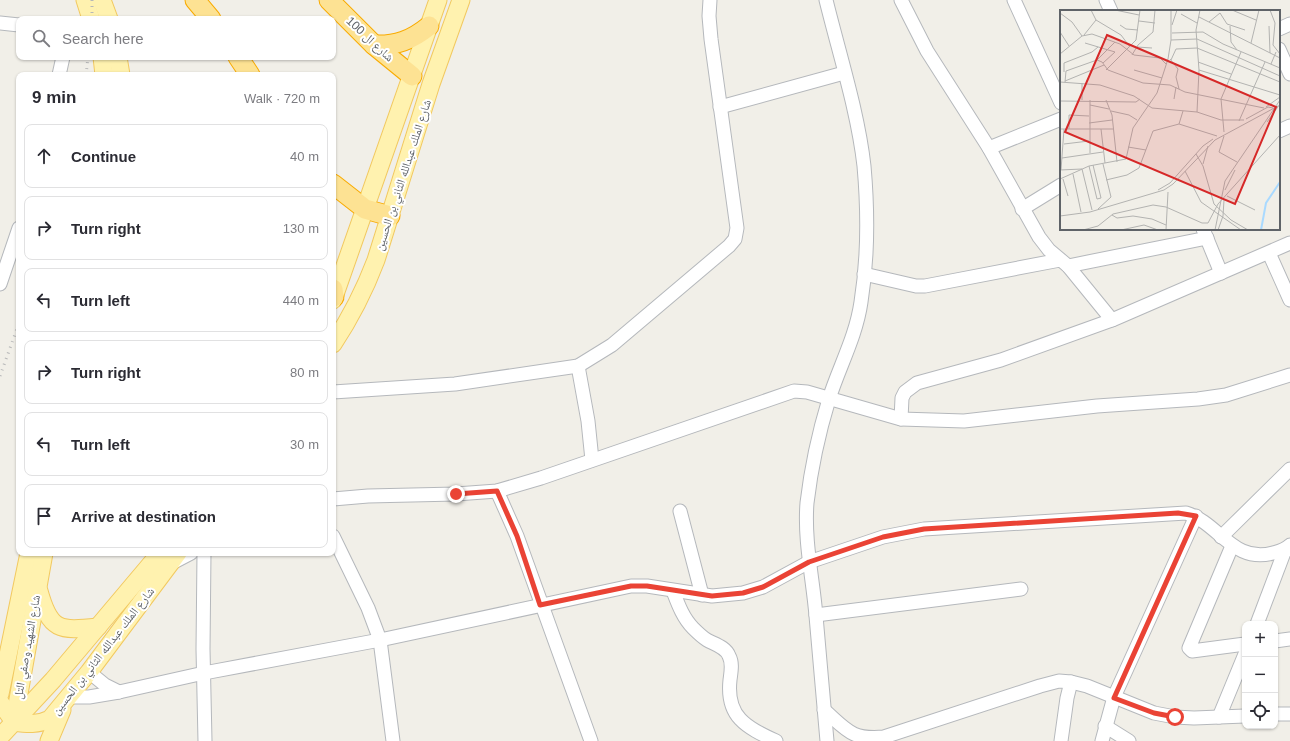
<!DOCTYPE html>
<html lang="en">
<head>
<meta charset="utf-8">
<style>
  body { margin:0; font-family:Helvetica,"Noto Naskh Arabic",sans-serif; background:#f2f2f3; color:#2b2b33 }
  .controls { position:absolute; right:12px; bottom:12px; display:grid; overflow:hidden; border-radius:8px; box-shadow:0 1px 3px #0004 }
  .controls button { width:36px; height:36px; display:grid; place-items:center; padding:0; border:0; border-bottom:1px solid #e1e1e2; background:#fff; color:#2b2b33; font:20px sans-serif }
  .stop { position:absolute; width:12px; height:12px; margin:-9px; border:3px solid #ea4335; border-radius:50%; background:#fff }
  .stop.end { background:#ea4335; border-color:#fff; box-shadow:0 1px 4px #0008 }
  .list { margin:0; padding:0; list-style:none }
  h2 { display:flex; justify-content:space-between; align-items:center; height:52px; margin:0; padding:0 16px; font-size:17px }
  h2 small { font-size:13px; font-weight:400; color:#7c7c81 }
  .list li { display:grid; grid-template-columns:26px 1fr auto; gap:12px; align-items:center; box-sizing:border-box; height:64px; margin:0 8px 8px; padding:0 8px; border:1px solid #e1e1e2; border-radius:8px }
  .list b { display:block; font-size:15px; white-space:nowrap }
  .list em { font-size:13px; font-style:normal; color:#7c7c81 }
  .icon { flex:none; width:22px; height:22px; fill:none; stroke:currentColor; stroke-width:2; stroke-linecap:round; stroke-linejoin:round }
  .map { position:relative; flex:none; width:1290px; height:741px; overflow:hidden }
  .search { position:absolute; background:#fff; box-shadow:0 1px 3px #0004; left:16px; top:16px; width:320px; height:44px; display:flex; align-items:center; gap:10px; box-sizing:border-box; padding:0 14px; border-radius:8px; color:#7c7c81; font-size:15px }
  .panel { position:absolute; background:#fff; box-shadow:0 1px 3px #0004; left:16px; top:72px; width:320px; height:484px; border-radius:8px }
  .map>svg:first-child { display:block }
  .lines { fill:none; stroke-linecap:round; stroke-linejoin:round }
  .minor-casing { stroke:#b5b8bc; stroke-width:15 }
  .major-casing { stroke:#f2c960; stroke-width:19 }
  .highway-casing { stroke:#f9ab00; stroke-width:21 }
  .minor { stroke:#fff; stroke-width:13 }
  .major { stroke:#fff2af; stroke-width:17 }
  .highway { stroke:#fde293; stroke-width:19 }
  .rail { stroke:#b6b7b8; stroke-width:3; stroke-dasharray:1 5; stroke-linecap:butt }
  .route { stroke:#ea4335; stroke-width:5 }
  .labels { text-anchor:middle; stroke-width:4; stroke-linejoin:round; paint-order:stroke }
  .street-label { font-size:12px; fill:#5f6368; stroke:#fff }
  .inset-river { fill:none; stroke:#aadaff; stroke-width:2 }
  .inset-road { fill:none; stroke:#b3b3b1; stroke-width:1 }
  .view { fill:#d62828; fill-opacity:0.15; stroke:#d62828; stroke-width:2 }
  .inset-edge { fill:none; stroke:#5f6368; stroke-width:2 }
</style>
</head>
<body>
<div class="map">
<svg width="1290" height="741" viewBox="0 0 1290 741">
  <rect width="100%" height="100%" fill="#f1efe8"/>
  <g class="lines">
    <defs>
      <g id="minor">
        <path d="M 826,0 C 839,53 858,112 864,166 C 868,211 868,258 861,302 C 856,337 839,367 829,399 C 819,432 811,469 807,503 C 804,541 813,579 816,616 C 820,658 823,699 827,741"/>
        <path d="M 901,0 L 927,51 L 989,148 L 1039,237 L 1049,250 L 1068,266 L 1112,320"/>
        <path d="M 1014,0 L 1061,103"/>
        <path d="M 1106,0 L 1111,11"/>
        <path d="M 0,23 L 19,25"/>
        <path d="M 1279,29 L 1290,24"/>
        <path d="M 1279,49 L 1290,74"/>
        <path d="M 59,75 L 63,57"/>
        <path d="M 720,107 L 844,73"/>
        <path d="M 1279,131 L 1290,126"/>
        <path d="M 989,148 L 1061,119"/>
        <path d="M 1022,209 L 1061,185"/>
        <path d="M 1203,229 L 1221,273"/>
        <path d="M 1269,253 L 1290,300"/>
        <path d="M 1068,266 L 1207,238"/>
        <path d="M 864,274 L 916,286 L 925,286 L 1060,260"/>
        <path d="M 0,284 L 19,228"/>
        <path d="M 578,366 L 588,421 L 592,460"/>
        <path d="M 333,392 L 455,384 L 578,366 L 612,345 L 729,246 L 735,239 L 737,228 L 711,39 L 709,16 L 710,0"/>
        <path d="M 901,419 L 902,398 L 905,392 L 917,383 L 1001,360 L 1112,320 L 1290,243"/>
        <path d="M 497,491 L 517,536 L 591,741"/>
        <path d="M 333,499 L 368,496 L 456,494 L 497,491 L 541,478 L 794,391 L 807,392 L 901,419 L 964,421 L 1097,406 L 1198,399 L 1226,395 L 1290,375"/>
        <path d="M 680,511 L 702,595"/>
        <path d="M 333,536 L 368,608 L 380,640 L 393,741"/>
        <path d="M 1221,537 L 1290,469"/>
        <path d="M 1232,546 L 1189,648 L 1192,651 L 1245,644"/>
        <path d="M 204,553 L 203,649 L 205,741"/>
        <path d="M 170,564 L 191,553"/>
        <path d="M 673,591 C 678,604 683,618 693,628 C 697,632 702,637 707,640 C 714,644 726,647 729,656 C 733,663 731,672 730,680 C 726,717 746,727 776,741"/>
        <path d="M 816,615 L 1021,589"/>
        <path d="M 1257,624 L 1285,550"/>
        <path d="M 1275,641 L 1290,639"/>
        <path d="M 89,672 L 105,685 L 119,692"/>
        <path d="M 69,697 L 89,697 L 119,692 L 204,673 L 380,640 L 631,586 L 647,586 L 712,596 L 743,593 L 763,587 L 809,562 L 883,537 L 924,529 L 1186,513 C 1219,523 1233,564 1273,553 C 1280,551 1285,550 1290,545"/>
        <path d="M 824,710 C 847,730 851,740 884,737 L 1040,686 L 1059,681 L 1071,682 L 1087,686 L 1154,713 L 1175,717 L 1194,718 L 1245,716"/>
        <path d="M 1275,714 L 1290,714"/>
        <path d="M 1219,717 L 1245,654"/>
        <path d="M 1105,726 L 1129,741"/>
        <path d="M 1061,741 L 1067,698 L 1071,682"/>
        <path d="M 1102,741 L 1114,697 L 1196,516"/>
      </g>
      <g id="major">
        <path d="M 85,0 L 91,19"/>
        <path d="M 102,0 L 109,19"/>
        <path d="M 102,57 L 104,75"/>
        <path d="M 118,57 L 121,75"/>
        <path d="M 333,300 L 438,0"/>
        <path d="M 333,344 C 351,317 365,289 376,260 L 431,84 L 461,0"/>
        <path d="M 39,591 C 50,631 59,631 98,627"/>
        <path d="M 0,694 L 29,553"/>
        <path d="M 0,702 L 14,722 C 27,724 38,725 50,719 L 89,672 L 178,553"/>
        <path d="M 14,722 L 44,553"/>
        <path d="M 0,737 L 53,680 L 160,553"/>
        <path d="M 49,741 L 62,710"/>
      </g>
      <g id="highway">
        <path d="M 195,0 L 211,19"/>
        <path d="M 329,0 L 374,45 L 412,76"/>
        <path d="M 374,45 C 396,46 412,40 429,26"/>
        <path d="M 238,57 L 250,75"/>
        <path d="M 333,184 L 365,209 L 390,216"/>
        <path d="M 333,289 L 334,297"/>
      </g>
    </defs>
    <!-- minor casing -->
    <use href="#minor" class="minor-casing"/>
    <!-- major casing -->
    <use href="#major" class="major-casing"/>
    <!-- highway casing -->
    <use href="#highway" class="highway-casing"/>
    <!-- minor -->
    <use href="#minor" class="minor"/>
    <!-- major -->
    <use href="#major" class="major"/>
    <!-- highway -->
    <use href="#highway" class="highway"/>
    <!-- rail -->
    <g class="rail">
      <path d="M 92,19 L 92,0"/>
      <path d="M 86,75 L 88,57"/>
      <path d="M 0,376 L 19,323"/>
    </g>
  </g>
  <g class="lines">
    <!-- route -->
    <path class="route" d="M 456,494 L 497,491 L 517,536 L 540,605 L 631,586 L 647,586 L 712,596 L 743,593 L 763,587 L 809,562 L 883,537 L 924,529 L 1178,513 L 1196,516 L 1114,698 L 1154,713 L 1175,717"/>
  </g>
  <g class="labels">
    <!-- street labels -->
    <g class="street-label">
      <text transform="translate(370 39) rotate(43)" y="4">شارع ال 100</text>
      <text transform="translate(403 175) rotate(-72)" y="4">شارع الملك عبدالله الثاني بن الحسين</text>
      <text transform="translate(27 647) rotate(-80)" y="4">شارع الشهيد وصفي التل</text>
      <text transform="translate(103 651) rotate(-52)" y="4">شارع الملك عبدالله الثاني بن الحسين</text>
    </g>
  </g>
  <!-- overview -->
  <g transform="translate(1060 10)">
    <rect width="220" height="220" fill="#f1efe8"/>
    <path class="inset-river" d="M 201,220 L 206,193 L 220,172"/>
    <path class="inset-road" d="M 31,0 L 36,10 L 61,25 L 70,37M 55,0 L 79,5M 172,0 L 196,10M 210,0 L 215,13 L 213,35 L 220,44M 0,3 L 12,12 L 22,26M 121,4 L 137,13M 139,7 L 220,48M 79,11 L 95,13M 149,12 L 160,3 L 167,14 L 185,20M 60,15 L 66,19 L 78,20M 112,15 L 117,0M 170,16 L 171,32 L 177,40M 209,16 L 210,43M 0,22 L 9,36M 112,23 L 143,22 L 163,34 L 220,58M 24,25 L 36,10M 111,30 L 137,29 L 220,66M 25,33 L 55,42 L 43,53M 191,33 L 199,0M 77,37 L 92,38M 0,44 L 22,26 L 32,24 L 60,34 L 74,45 L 100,48 L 106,54M 72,45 L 78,35 L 93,22 L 95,0M 110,49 L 118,59 L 116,67 L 119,79M 37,50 L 55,32M 111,50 L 116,39 L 137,38 L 220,72M 138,52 L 171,64M 211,54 L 216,42M 46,60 L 76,30 L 80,0M 74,60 L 102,68M 139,60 L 220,85M 4,62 L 4,53 L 32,42 L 38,37M 5,71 L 44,55M 0,72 L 40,75 L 74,86 L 92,98 L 137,102 L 161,110 L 184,110M 5,72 L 6,61 L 37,50 L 42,52 L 48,60 L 83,73 L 110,75 L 125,82 L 204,98M 22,73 L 22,90M 114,89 L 116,77M 30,90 L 30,143M 46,90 L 52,105 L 57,152M 0,91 L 76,92 L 80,89M 30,95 L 49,99M 206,97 L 220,87M 51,101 L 69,105 L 77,110M 137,102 L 139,60 L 136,20 L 140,0M 186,109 L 208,97 L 213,98 L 214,102M 179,111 L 205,52M 207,112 L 220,94M 29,113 L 52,110M 119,114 L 123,101M 0,119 L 53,119M 9,119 L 9,105 L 29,106M 41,119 L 45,153M 164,122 L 161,89 L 181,42M 164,126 L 159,142 L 177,152M 4,134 L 29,131M 68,137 L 86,140M 136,144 L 143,156 L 154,194 L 171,210 L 188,220M 2,148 L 43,142M 143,154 L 148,136M 29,156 L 37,189 L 41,188 L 33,155M 0,160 L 22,159 L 32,200M 1,160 L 4,119M 125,161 L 141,192 L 181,220M 13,164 L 21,202M 0,169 L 29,156 L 66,149 L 73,118 L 97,83 L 108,49 L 111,30 L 111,0M 3,169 L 8,186M 46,170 L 67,165 L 79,158 L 93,121 L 119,114 L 157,126M 98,180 L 110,173 L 143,136 L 153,129M 165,180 L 175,160M 167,186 L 195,200M 38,199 L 51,187 L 43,154M 52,205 L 57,208 L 73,206 L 92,209 L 106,215M 0,206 L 30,202 L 104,180 L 113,174 L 155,130 L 218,96M 23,220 L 38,216 L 53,204 L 93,195 L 106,197 L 142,213 L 148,213 L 158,194 L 220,125M 61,220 L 84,215 L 98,220M 106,220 L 108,182M 155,220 L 165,171 L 220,90M 158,220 L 163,206 L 164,190"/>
    <path class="view" d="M 47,25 L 216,97 L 175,194 L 5,122 Z"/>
    <rect width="220" height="220" class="inset-edge"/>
  </g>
</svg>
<div class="controls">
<button>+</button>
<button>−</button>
<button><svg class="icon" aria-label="locate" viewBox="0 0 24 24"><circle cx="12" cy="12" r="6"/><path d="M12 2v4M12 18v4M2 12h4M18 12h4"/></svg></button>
</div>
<div class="stop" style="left:1175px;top:717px"></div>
<div class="stop end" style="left:456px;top:494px"></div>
<div class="search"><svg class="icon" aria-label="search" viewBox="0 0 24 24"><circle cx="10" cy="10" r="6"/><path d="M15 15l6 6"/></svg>Search here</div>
<section class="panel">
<h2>9 min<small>Walk · 720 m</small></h2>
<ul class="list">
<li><svg class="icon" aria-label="ahead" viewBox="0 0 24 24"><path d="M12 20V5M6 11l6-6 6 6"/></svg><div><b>Continue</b></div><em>40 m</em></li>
<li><svg class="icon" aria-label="right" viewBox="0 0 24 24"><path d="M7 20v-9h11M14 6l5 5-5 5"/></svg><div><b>Turn right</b></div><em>130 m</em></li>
<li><svg class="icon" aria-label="left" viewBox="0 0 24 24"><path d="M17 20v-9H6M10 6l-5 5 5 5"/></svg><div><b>Turn left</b></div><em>440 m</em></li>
<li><svg class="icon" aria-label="right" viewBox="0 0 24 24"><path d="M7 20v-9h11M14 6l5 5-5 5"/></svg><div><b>Turn right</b></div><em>80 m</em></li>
<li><svg class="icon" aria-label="left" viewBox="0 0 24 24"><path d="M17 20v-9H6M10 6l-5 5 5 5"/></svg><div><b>Turn left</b></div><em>30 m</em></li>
<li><svg class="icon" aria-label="arrive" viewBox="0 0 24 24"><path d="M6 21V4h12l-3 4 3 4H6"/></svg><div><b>Arrive at destination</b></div></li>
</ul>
</section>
</div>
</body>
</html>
